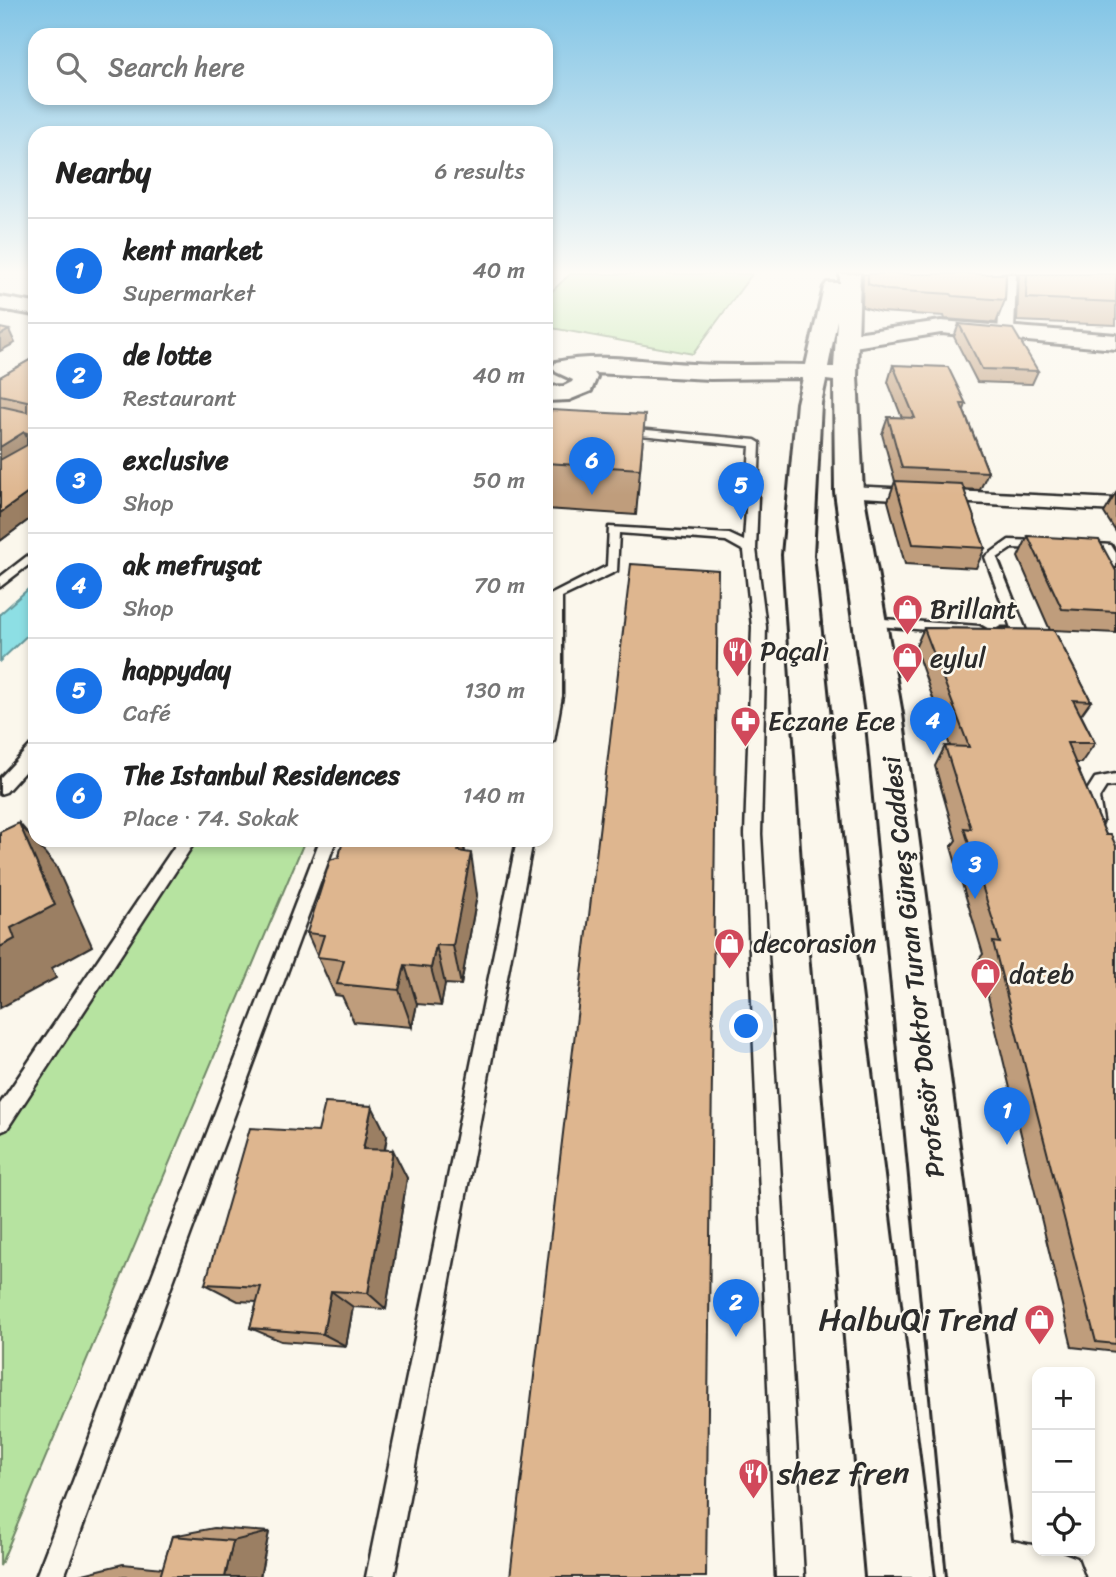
<!DOCTYPE html>
<html lang="en">
<head>
<meta charset="utf-8">
<style>
  body { margin:0; font-family:Sriracha,sans-serif; background:#f2f2f2; color:#222 }
  .controls { position:absolute; right:21px; bottom:21px; display:grid; overflow:hidden; border-radius:14px; box-shadow:0 4px 10px #0003 }
  .controls button { width:63px; height:63px; display:grid; place-items:center; padding:0; border:0; border-bottom:2px solid #e0e0e0; background:#fff; color:#222; font:35px sans-serif }
  .you { position:absolute; left:747px; top:1027px; width:24px; height:24px; margin:-18px; border:5px solid #fff; border-radius:50%; background:#1a73e8; box-shadow:0 0 0 10px #1a73e833 }
  .badge { display:grid; place-items:center; width:46px; height:46px; border-radius:50%; background:#1a73e8; color:#fff; font-size:23px; font-weight:700 }
  .pin { position:absolute; translate:-50% -58px; filter:drop-shadow(0 2px 4px #0008) }
  .pin::after { content:''; position:absolute; top:37px; width:24px; height:21px; background:inherit; clip-path:polygon(0 0,100% 0,50% 100%) }
  .list { margin:0; padding:0; list-style:none }
  h2 { display:flex; justify-content:space-between; align-items:center; height:91px; margin:0; padding:0 28px; font-size:30px }
  h2 small { font-size:23px; font-weight:400; color:#767676 }
  .list li { display:grid; grid-template-columns:46px 1fr auto; gap:21px; align-items:center; box-sizing:border-box; height:105px; padding:0 28px; border-top:2px solid #e0e0e0 }
  .list b { display:block; font-size:26px; white-space:nowrap }
  .list p { margin:0; font-size:23px; white-space:nowrap; color:#767676 }
  .list em { font-size:23px; font-style:normal; color:#767676 }
  .icon { flex:none; width:38px; height:38px; fill:none; stroke:currentColor; stroke-width:2; stroke-linecap:round; stroke-linejoin:round }
  .map { position:relative; flex:none; width:1116px; height:1577px; overflow:hidden }
  .search { position:absolute; background:#fff; box-shadow:0 4px 10px #0003; left:28px; top:28px; width:525px; height:77px; display:flex; align-items:center; gap:18px; box-sizing:border-box; padding:0 24px; border-radius:21px; color:#767676; font-size:26px }
  .panel { position:absolute; background:#fff; box-shadow:0 4px 10px #0003; left:28px; top:126px; width:525px; height:721px; border-radius:21px }
  .map>svg:first-child { display:block }
  .green { fill:#b6e3a0; stroke:#708766; stroke-width:2 }
  .water { fill:#8ddfe4; stroke:#66979a; stroke-width:2 }
  .lines { fill:none; stroke-linecap:round; stroke-linejoin:round }
  .lane-casing { stroke:#2b2b2b; stroke-width:5 }
  .street-casing { stroke:#2b2b2b; stroke-width:5 }
  .secondary-casing { stroke:#2b2b2b; stroke-width:6 }
  .primary-casing { stroke:#2b2b2b; stroke-width:6 }
  .lane { fill:#fbf7ec; fill-rule:evenodd }
  .street { fill:#fbf7ec; fill-rule:evenodd }
  .secondary { fill:#fbf7ec; fill-rule:evenodd }
  .primary { fill:#fbf7ec; fill-rule:evenodd }
  .wall { fill:#bf9d7b; stroke:#2b2b2b; stroke-width:2 }
  .shaded-wall { fill:#9b7f64; stroke:#2b2b2b; stroke-width:2 }
  .building { fill:#deb68f; stroke:#2b2b2b; stroke-width:2 }
  .labels { text-anchor:middle; stroke-width:5; stroke-linejoin:round; paint-order:stroke }
  .poi-label { font-size:26px; fill:#2b2b2b; stroke:#fbf7ec; text-anchor:start }
  .street-label { font-size:26px; fill:#2b2b2b; stroke:#fbf7ec }
  .near-poi-label { font-size:32px; fill:#2b2b2b; stroke:#fbf7ec; text-anchor:end }
</style>
</head>
<body>
<div class="map">
<svg width="1116" height="1577" viewBox="0 0 1116 1577">
  <rect width="100%" height="100%" fill="#fbf7ec"/>
  <filter id="ink" filterUnits="userSpaceOnUse"><feTurbulence type="fractalNoise" baseFrequency=".0143" numOctaves="2"/><feDisplacementMap in="SourceGraphic" scale="14" xChannelSelector="R" yChannelSelector="G"/><feConvolveMatrix kernelMatrix="1 2 1 2 8 2 1 2 1" color-interpolation-filters="sRGB"/></filter>
  <g filter="url(#ink)">
    <!-- green -->
    <g class="green">
      <path d="M 570,274 L 752,274 L 693,354 L 546,327 L 546,297 Z"/>
      <path d="M 178,840 L 305,840 L 0,1566 L 0,1108 Z"/>
    </g>
    <!-- water -->
    <path class="water" d="M 35,583 L 35,628 L 0,661 L 0,614 Z"/>
    <g class="lines">
      <defs>
        <g id="lane">
          <path d="M 625,428 L 755,440 L 760,443 L 756,549 L 766,627 L 761,834 L 804,1577 L 776,1577 L 745,834 L 752,627 L 744,551 L 726,541 L 619,533 L 617,571 L 562,597 L 562,696 L 554,741 L 546,747 L 550,595 L 607,566 L 609,527 L 729,534 L 744,541 L 750,446 L 621,433 L 621,429 Z"/>
          <path d="M 1009,540 L 1043,541 L 1049,545 L 1043,549 L 1012,548 L 997,558 L 1027,633 C 1020,640 1002,639 995,632 L 1002,628 L 1011,628 L 985,557 Z"/>
          <path d="M 1083,543 L 1111,545 L 1116,553 L 1116,567 L 1112,566 L 1103,551 L 1079,550 L 1079,544 Z"/>
          <path d="M 35,550 L 35,560 L 0,587 L 0,577 Z"/>
          <path d="M 870,618 L 979,626 L 986,630 L 979,634 L 865,625 L 863,622 Z"/>
          <path d="M 35,744 L 35,760 L 6,792 L 0,794 L 0,778 L 30,746 Z"/>
          <path d="M 1116,774 L 1116,786 L 1106,787 L 1099,798 L 1103,820 L 1101,825 L 1089,825 L 1083,797 L 1095,778 Z"/>
          <path d="M 179,840 L 196,840 L 7,1129 L 0,1132 L 0,1104 Z"/>
          <path d="M 320,840 L 336,840 L 64,1577 L 36,1577 Z"/>
          <path d="M 517,840 L 533,840 L 394,1577 L 366,1577 Z"/>
        </g>
        <g id="street">
          <path d="M 1002,274 L 1016,274 L 1014,332 L 1006,337 L 998,332 Z"/>
          <path d="M 849,486 L 1116,499 L 1116,511 L 842,496 L 838,492 L 842,488 Z"/>
          <path d="M 979,1534 L 1037,1546 L 1037,1551 L 1058,1551 L 1077,1558 L 1084,1577 L 960,1577 L 953,1560 L 961,1542 Z"/>
        </g>
        <path id="secondary" d="M 941,321 L 1116,335 L 1116,349 L 941,333 L 848,348 L 840,346 L 837,341 L 840,336 L 848,334 Z"/>
        <g id="primary">
          <path d="M 840,274 L 860,274 L 857,376 L 863,492 L 902,714 L 1016,1577 L 948,1577 L 866,714 L 835,492 L 834,381 L 826,380 L 821,403 L 813,555 L 845,863 L 934,1577 L 866,1577 L 803,863 L 783,555 L 797,403 L 803,378 L 710,379 L 594,373 L 597,377 L 591,391 L 569,400 L 546,401 L 546,387 L 564,386 L 572,382 L 573,380 L 556,372 L 553,367 L 556,362 C 599,352 648,362 692,364 C 730,366 768,364 806,365 L 824,287 L 827,283 L 840,283 ZM 837,320 L 834,367 L 828,367 Z"/>
          <path d="M 0,297 L 35,303 L 35,315 L 0,309 Z"/>
        </g>
      </defs>
      <!-- lane casing -->
      <use href="#lane" class="lane-casing"/>
      <!-- street casing -->
      <use href="#street" class="street-casing"/>
      <!-- secondary casing -->
      <use href="#secondary" class="secondary-casing"/>
      <!-- primary casing -->
      <use href="#primary" class="primary-casing"/>
      <!-- lane -->
      <use href="#lane" class="lane"/>
      <!-- street -->
      <use href="#street" class="street"/>
      <!-- secondary -->
      <use href="#secondary" class="secondary"/>
      <!-- primary -->
      <use href="#primary" class="primary"/>
    </g>
    <!-- wall -->
    <g class="wall">
      <path d="M 863,274 L 1006,274 L 1005,300 L 996,323 L 945,319 L 944,316 L 881,312 L 862,307 Z"/>
      <path d="M 1019,274 L 1116,274 L 1116,325 L 1017,321 Z"/>
      <path d="M 959,324 L 1038,371 L 1032,384 L 977,382 L 954,337 Z"/>
      <path d="M 35,357 L 35,515 L 0,541 L 0,377 Z"/>
      <path d="M 893,365 L 966,404 L 964,410 L 988,472 L 980,490 L 963,489 L 985,548 L 976,568 L 905,564 L 888,501 L 895,481 L 882,434 L 888,417 L 902,418 L 888,382 Z"/>
      <path d="M 645,415 L 636,515 L 546,509 L 546,432 Z"/>
      <path d="M 1116,493 L 1116,532 L 1104,513 Z"/>
      <path d="M 1028,536 L 1116,571 L 1116,633 L 1054,630 L 1091,701 L 1081,715 L 1095,743 L 1081,763 L 1075,763 L 1106,835 L 1116,846 L 1116,1352 L 1072,1347 L 979,959 L 983,954 L 951,847 L 956,840 L 935,766 L 945,746 L 950,746 L 915,648 L 924,628 L 1050,630 L 1018,557 Z"/>
      <path d="M 343,840 L 463,840 L 465,852 L 477,895 L 461,985 L 445,984 L 441,1006 L 417,1004 L 412,1027 L 354,1022 L 342,996 L 335,995 L 307,933 L 339,857 Z"/>
      <path d="M 387,1136 L 385,1150 L 407,1178 L 386,1309 L 353,1307 L 346,1346 L 281,1341 L 250,1328 L 257,1302 L 238,1301 L 205,1284 Z"/>
      <path d="M 214,1528 L 269,1532 L 260,1577 L 71,1577 L 123,1564 L 163,1568 L 172,1536 Z"/>
    </g>
    <!-- shaded-wall -->
    <g class="shaded-wall">
      <path d="M 9,330 L 15,343 L 0,351 L 0,335 Z"/>
      <path d="M 24,432 L 34,451 L 0,472 L 0,447 Z"/>
      <path d="M 35,488 L 35,515 L 0,541 L 0,513 Z"/>
      <path d="M 19,823 L 56,866 L 92,946 L 52,968 L 56,978 L 0,1008 L 0,947 L 11,928 Z"/>
      <path d="M 460,840 L 463,840 L 467,870 L 471,853 L 477,895 L 461,985 L 453,946 L 458,851 Z"/>
      <path d="M 436,945 L 445,984 L 441,1006 L 431,968 Z"/>
      <path d="M 405,965 L 417,1004 L 412,1027 L 399,990 Z"/>
      <path d="M 372,1106 L 387,1136 L 380,1176 L 363,1149 Z"/>
      <path d="M 393,1150 L 407,1178 L 386,1309 L 368,1293 Z"/>
      <path d="M 331,1291 L 353,1307 L 346,1346 L 323,1334 Z"/>
      <path d="M 269,1532 L 260,1577 L 225,1577 L 233,1541 Z"/>
    </g>
    <!-- building -->
    <g class="building">
      <path d="M 868,274 L 1006,274 L 1005,300 L 953,296 L 951,294 L 887,290 L 868,284 Z"/>
      <path d="M 1027,274 L 1116,274 L 1116,302 L 1026,298 Z"/>
      <path d="M 959,324 L 1013,329 L 1038,371 L 982,369 Z"/>
      <path d="M 0,328 L 9,330 L 0,335 Z"/>
      <path d="M 35,357 L 35,488 L 0,513 L 0,460 L 27,445 L 27,433 L 24,432 L 0,447 L 0,406 L 27,412 L 27,401 L 0,395 L 0,377 Z"/>
      <path d="M 893,365 L 948,367 L 966,404 L 961,404 L 988,472 L 902,468 L 888,417 L 915,418 Z"/>
      <path d="M 551,410 L 645,415 L 640,469 L 546,463 L 546,432 Z"/>
      <path d="M 895,481 L 962,484 L 985,548 L 913,544 Z"/>
      <path d="M 1028,536 L 1099,540 L 1116,571 L 1116,612 L 1062,609 Z"/>
      <path d="M 631,564 L 718,570 L 706,1577 L 510,1577 Z"/>
      <path d="M 924,628 L 1054,630 L 1091,701 L 1073,700 L 1095,743 L 1067,743 L 1106,835 L 1111,835 L 1116,846 L 1116,1344 L 1096,1342 L 993,942 L 1000,943 L 964,828 L 971,829 L 945,746 L 969,747 Z"/>
      <path d="M 19,823 L 55,905 L 11,928 L 15,939 L 0,947 L 0,832 Z"/>
      <path d="M 343,840 L 460,840 L 458,851 L 471,853 L 453,946 L 436,945 L 431,968 L 405,965 L 399,990 L 337,984 L 344,960 L 317,957 L 324,935 L 307,933 L 330,860 L 339,857 Z"/>
      <path d="M 325,1103 L 372,1106 L 363,1149 L 393,1150 L 368,1293 L 331,1291 L 323,1334 L 250,1328 L 261,1287 L 205,1284 L 250,1128 L 318,1132 Z"/>
      <path d="M 172,1536 L 233,1541 L 225,1577 L 160,1577 Z"/>
    </g>
  </g>
  <!-- sky -->
  <linearGradient id="sky" x2="0" y2="1"><stop stop-color="#83c5e6"/><stop offset="0.55" stop-color="#fdfbf6"/><stop offset="1" stop-color="#fdfbf6" stop-opacity="0"/></linearGradient>
  <rect width="1116" height="495" fill="url(#sky)"/>
  <!-- icons -->
  <defs>
    <symbol id="shop-pin" viewBox="-11 -11 22 30"><path d="M0 17L-7.5 6A9.5 9.5 0 1 1 7.5 6Z" fill="#d1495b" stroke="#fbf7ec"/><path d="M-5-2.5h2.3a2.7 3.5 0 0 1 5.4 0H5L5.5 6h-11ZM-1.5-2.5h3a1.5 2.3 0 0 0-3 0Z" fill="#fff"/></symbol>
    <symbol id="restaurant-pin" viewBox="-11 -11 22 30"><path d="M0 17L-7.5 6A9.5 9.5 0 1 1 7.5 6Z" fill="#d1495b" stroke="#fbf7ec"/><path d="M-5-6h1v4h1v-4h1v4h1v-4h1v5L-1.5 .5V6h-2V.5L-5-1ZM5-6V6H3V1.5H1.5Q1.5-4 5-6Z" fill="#fff"/></symbol>
    <symbol id="pharmacy-pin" viewBox="-11 -11 22 30"><path d="M0 17L-7.5 6A9.5 9.5 0 1 1 7.5 6Z" fill="#d1495b" stroke="#fbf7ec"/><path d="M-2-6h4v4h4v4h-4v4h-4v-4h-4v-4h4Z" fill="#fff"/></symbol>
  </defs>
  <g fill-rule="evenodd">
    <use href="#shop-pin" x="890" y="592" width="35" height="47"/>
    <use href="#restaurant-pin" x="720" y="634" width="35" height="47"/>
    <use href="#shop-pin" x="890" y="640" width="35" height="47"/>
    <use href="#pharmacy-pin" x="728" y="704" width="35" height="47"/>
    <use href="#shop-pin" x="712" y="926" width="35" height="47"/>
    <use href="#shop-pin" x="968" y="956" width="35" height="47"/>
    <use href="#shop-pin" x="1022" y="1302" width="35" height="47"/>
    <use href="#restaurant-pin" x="736" y="1456" width="35" height="47"/>
  </g>
  <g class="labels">
    <!-- poi labels -->
    <g class="poi-label">
      <text x="930" y="618">Brillant</text>
      <text x="760" y="660">Paçalı</text>
      <text x="930" y="667">eylul</text>
      <text x="768" y="730">Eczane Ece</text>
      <text x="753" y="952">decorasion</text>
      <text x="1009" y="983">dateb</text>
    </g>
    <!-- street labels -->
    <g class="street-label">
      <text transform="translate(913 967) rotate(-96)" y="9">Profesör Doktor Turan Güneş Caddesi</text>
    </g>
    <!-- near-poi labels -->
    <g class="near-poi-label">
      <text x="1016" y="1330">HalbuQi Trend</text>
      <text x="777" y="1484" text-anchor="start">shez fren</text>
    </g>
  </g>
</svg>
<div class="controls">
<button>+</button>
<button>−</button>
<button><svg class="icon" aria-label="locate" viewBox="0 0 24 24"><circle cx="12" cy="12" r="6"/><path d="M12 2v4M12 18v4M2 12h4M18 12h4"/></svg></button>
</div>
<div class="you"></div>
<div class="pin badge" style="left:1007px;top:1145px">1</div>
<div class="pin badge" style="left:736px;top:1337px">2</div>
<div class="pin badge" style="left:975px;top:899px">3</div>
<div class="pin badge" style="left:933px;top:755px">4</div>
<div class="pin badge" style="left:741px;top:520px">5</div>
<div class="pin badge" style="left:592px;top:495px">6</div>
<div class="search"><svg class="icon" aria-label="search" viewBox="0 0 24 24"><circle cx="10" cy="10" r="6"/><path d="M15 15l6 6"/></svg>Search here</div>
<section class="panel">
<h2>Nearby<small>6 results</small></h2>
<ul class="list">
<li><span class="badge">1</span><div><b>kent market</b><p>Supermarket</p></div><em>40 m</em></li>
<li><span class="badge">2</span><div><b>de lotte</b><p>Restaurant</p></div><em>40 m</em></li>
<li><span class="badge">3</span><div><b>exclusive</b><p>Shop</p></div><em>50 m</em></li>
<li><span class="badge">4</span><div><b>ak mefruşat</b><p>Shop</p></div><em>70 m</em></li>
<li><span class="badge">5</span><div><b>happyday</b><p>Café</p></div><em>130 m</em></li>
<li><span class="badge">6</span><div><b>The Istanbul Residences</b><p>Place · 74. Sokak</p></div><em>140 m</em></li>
</ul>
</section>
</div>
</body>
</html>
